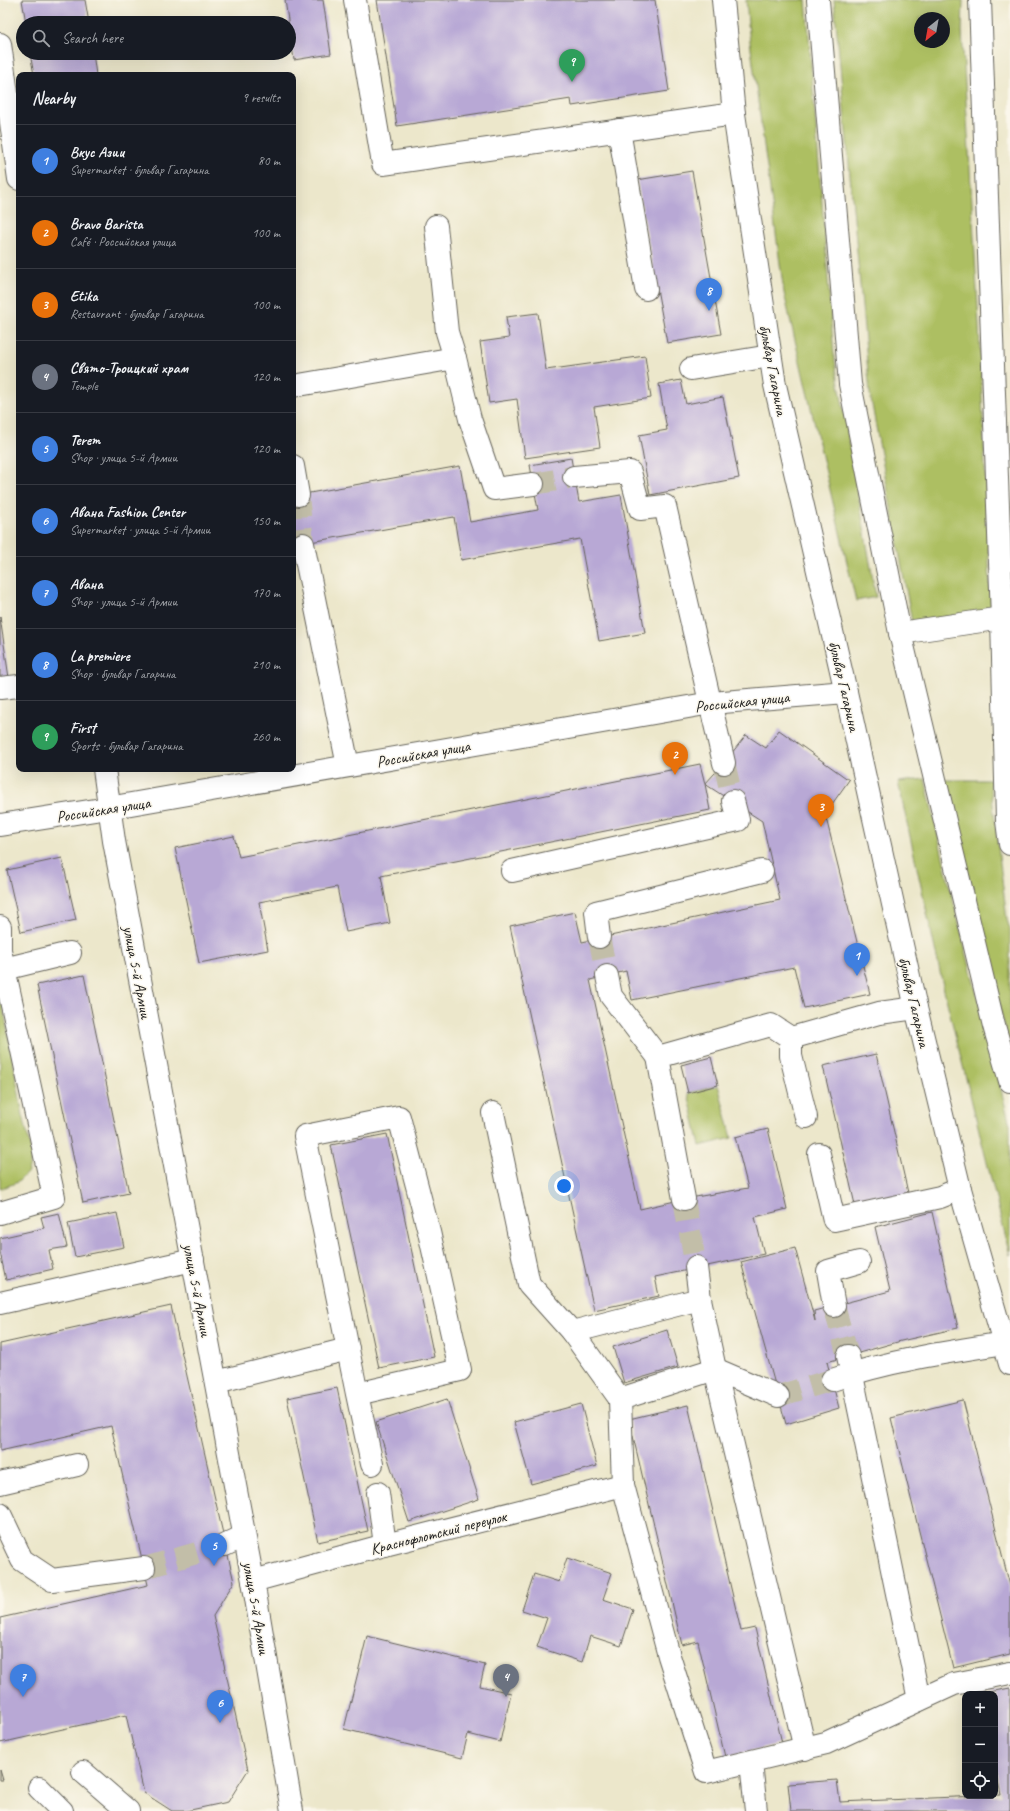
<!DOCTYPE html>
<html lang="en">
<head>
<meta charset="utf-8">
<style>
  body { margin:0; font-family:Caveat,sans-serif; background:#242831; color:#f1f3f6 }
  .controls { position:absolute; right:12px; bottom:12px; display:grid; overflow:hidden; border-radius:8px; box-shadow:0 4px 16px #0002 }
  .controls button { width:36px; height:36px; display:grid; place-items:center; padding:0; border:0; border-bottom:1px solid #363941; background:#171b24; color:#f1f3f6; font:20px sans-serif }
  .compass { position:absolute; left:914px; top:12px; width:36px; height:36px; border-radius:50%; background:#171b24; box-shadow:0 4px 16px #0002; rotate:211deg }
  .you { position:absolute; left:564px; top:1186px; width:14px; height:14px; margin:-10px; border:3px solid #fff; border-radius:50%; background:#1a73e8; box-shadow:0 0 0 6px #1a73e833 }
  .badge { display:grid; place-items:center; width:26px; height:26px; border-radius:50%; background:#d1495b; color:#fff; font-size:13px; font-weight:700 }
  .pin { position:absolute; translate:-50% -33px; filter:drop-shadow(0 1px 2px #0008) }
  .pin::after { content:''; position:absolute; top:21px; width:14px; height:12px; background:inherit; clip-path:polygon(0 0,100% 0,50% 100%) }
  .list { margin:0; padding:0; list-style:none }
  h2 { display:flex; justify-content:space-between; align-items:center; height:52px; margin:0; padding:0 16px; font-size:17px }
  h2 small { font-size:13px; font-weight:400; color:#9ea1a6 }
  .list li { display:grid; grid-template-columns:26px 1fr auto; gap:12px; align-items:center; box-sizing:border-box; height:72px; padding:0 16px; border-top:1px solid #363941 }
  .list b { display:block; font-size:15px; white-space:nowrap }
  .list p { margin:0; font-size:13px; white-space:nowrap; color:#9ea1a6 }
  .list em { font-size:13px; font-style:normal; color:#9ea1a6 }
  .icon { flex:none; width:22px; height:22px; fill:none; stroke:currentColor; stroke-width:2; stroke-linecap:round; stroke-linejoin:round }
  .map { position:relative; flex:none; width:1010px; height:1811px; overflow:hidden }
  .search { position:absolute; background:#171b24; box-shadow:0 4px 16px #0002; left:16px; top:16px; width:280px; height:44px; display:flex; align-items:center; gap:10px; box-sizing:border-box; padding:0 14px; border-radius:22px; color:#9ea1a6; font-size:15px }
  .panel { position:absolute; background:#171b24; box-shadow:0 4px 16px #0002; left:16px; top:72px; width:280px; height:700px; border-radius:8px }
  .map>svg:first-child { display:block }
  .green { fill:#adbf62; stroke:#646e3f; fill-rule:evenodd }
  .building { fill:#b8a8d5 }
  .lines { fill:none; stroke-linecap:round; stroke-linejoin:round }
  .minor-tunnel { stroke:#c2bea8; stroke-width:22; stroke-dasharray:22 11; stroke-linecap:butt }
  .minor-casing { stroke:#656359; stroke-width:24 }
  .minor { stroke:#fff; stroke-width:22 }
  .labels { text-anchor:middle; stroke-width:3; stroke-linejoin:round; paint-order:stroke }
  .street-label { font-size:16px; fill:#1c1c1c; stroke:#fbf7ec }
</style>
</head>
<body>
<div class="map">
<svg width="1010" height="1811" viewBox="0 0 1010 1811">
  <rect width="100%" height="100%" fill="#fbf7ec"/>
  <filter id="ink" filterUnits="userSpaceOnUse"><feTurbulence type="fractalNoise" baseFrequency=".025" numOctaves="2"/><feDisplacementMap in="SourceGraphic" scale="8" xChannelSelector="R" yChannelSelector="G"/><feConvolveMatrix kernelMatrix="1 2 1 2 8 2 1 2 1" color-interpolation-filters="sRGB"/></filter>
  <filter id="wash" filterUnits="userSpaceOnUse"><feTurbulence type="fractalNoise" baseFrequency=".012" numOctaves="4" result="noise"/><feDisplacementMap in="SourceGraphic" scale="16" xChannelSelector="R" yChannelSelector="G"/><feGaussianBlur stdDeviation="0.9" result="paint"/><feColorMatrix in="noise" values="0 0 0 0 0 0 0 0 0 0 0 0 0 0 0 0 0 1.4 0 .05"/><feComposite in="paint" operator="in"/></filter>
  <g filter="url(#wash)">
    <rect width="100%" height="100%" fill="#ece7cb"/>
    <!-- green -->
    <g class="green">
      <path d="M 746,0 L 806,0 L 834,355 L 876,597 L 856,601 L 784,293 L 749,34 Z"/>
      <path d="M 834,0 L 963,0 L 962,31 L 979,325 L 991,611 L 912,622 L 870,394 ZM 920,18 L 944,18 L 944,42 L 920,42 Z"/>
      <path d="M 925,779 L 950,888 L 1010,1125 L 1010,1255 L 944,990 L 898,782 Z"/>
      <path d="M 945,780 L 990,780 L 1007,920 L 1010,929 L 1010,1050 Z"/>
      <path d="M 0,989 L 22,1111 L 32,1155 L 28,1172 L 18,1182 L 0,1189 Z"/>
      <path d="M 718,1085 L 732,1138 L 700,1146 L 688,1093 Z"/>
    </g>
    <g id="blocks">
      <!-- building -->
      <g class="building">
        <path d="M 22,0 L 85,0 L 89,23 L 26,23 Z"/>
        <path d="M 285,0 L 323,0 L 331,54 L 294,60 Z"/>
        <path d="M 377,0 L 655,0 L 669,91 L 572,106 L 571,99 L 397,126 Z"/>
        <path d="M 30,53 L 93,53 L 96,75 L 34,75 Z"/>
        <path d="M 692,171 L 721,334 L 667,343 L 637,180 Z"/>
        <path d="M 538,313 L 546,370 L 645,356 L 651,398 L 594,407 L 600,447 L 525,458 L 517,399 L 489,403 L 480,342 L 509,338 L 506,317 Z"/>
        <path d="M 681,380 L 686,404 L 723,397 L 739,478 L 650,495 L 639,435 L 667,430 L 659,384 Z"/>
        <path d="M 571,458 L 579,502 L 621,495 L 645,633 L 599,641 L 580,539 L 461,560 L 454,517 L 293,545 L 293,496 L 460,466 L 470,522 L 538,510 L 530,465 Z"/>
        <path d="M 0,617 L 9,678 L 0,679 Z"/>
        <path d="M 779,730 L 849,780 L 825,814 L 870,994 L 804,1008 L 794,967 L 632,1000 L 626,971 L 590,980 L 640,1209 L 684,1199 L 748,1188 L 735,1137 L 768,1129 L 787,1209 L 755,1217 L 764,1254 L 655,1277 L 659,1296 L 594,1310 L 510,926 L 575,912 L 582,942 L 780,900 L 762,821 L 705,784 L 710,810 L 381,876 L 390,923 L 346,932 L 337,887 L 259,902 L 268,950 L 199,963 L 175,848 L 234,836 L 239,857 L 700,764 L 705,784 L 724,763 L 746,735 L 766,748 Z"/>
        <path d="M 62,858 L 76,920 L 21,932 L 7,870 Z"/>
        <path d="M 84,975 L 129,1193 L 83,1203 L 37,985 Z"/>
        <path d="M 876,1054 L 909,1197 L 856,1209 L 823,1066 Z"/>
        <path d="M 711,1057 L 718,1085 L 688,1093 L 681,1065 Z"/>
        <path d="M 387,1134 L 434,1357 L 379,1368 L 331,1145 Z"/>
        <path d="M 932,1212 L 958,1328 L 901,1341 L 827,1362 L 839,1408 L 786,1424 L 741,1262 L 795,1248 L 815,1321 L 814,1311 L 890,1291 L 875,1227 Z"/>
        <path d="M 59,1213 L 67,1247 L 49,1250 L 53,1269 L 6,1280 L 0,1252 L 0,1238 L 44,1228 L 41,1217 Z"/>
        <path d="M 117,1213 L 124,1247 L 75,1257 L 68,1223 Z"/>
        <path d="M 171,1306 L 234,1582 L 213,1616 L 248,1770 L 228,1802 L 186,1811 L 172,1811 L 144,1793 L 126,1715 L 0,1743 L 0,1618 L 148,1585 L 111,1426 L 0,1451 L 0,1344 Z"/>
        <path d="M 667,1330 L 678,1367 L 624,1383 L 613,1347 Z"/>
        <path d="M 337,1388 L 368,1531 L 318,1542 L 287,1398 Z"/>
        <path d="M 447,1399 L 479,1499 L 409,1522 L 376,1422 Z"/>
        <path d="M 963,1400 L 1010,1586 L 1010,1654 L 953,1668 L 891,1418 Z"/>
        <path d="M 581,1404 L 597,1466 L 531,1484 L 514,1422 Z"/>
        <path d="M 688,1405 L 741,1631 L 755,1628 L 782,1743 L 725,1757 L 698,1641 L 682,1645 L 629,1419 Z"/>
        <path d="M 567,1558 L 612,1573 L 603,1599 L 633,1609 L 621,1646 L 590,1636 L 582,1662 L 537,1647 L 547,1618 L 522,1610 L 534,1574 L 559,1582 Z"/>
        <path d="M 367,1636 L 485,1665 L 480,1686 L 511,1693 L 500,1742 L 468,1734 L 462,1758 L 344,1729 Z"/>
        <path d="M 1010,1688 L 1010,1811 L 791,1811 L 788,1784 L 837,1780 L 840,1802 L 1001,1795 L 995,1766 L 995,1694 L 984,1693 Z"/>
        <path d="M 0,1770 L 3,1780 L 0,1780 Z"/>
      </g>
    </g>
  </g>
  <g filter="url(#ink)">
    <use href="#blocks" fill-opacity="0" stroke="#656359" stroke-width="1"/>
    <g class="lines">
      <!-- minor-tunnel -->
      <g class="minor-tunnel">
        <path d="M 533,484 L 574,477"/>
        <path d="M 298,495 L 303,544"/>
        <path d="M 724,763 L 733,801"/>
        <path d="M 599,937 L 607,976"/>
        <path d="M 684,1199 L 696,1267"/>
        <path d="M 834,1306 L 848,1356"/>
        <path d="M 778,1396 L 832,1380"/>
        <path d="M 144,1568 L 225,1545"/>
      </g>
      <defs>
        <g id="minor">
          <path d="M 355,0 L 383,164 L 734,114"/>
          <path d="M 723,0 L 734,114 L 775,385 L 846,692 L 916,1008 L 960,1189 L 1010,1364"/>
          <path d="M 818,0 L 850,384 L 900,633 L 994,1026 L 1010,1081"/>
          <path d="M 980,0 L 1002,618 L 1007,821 L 1010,844"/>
          <path d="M 0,44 L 19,179"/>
          <path d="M 619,130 L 646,289"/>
          <path d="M 436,226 L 447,332 L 455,358"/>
          <path d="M 691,369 L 770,356"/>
          <path d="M 293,386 L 455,358 L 470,419 L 494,489 L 533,484"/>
          <path d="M 293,466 L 298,495"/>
          <path d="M 574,477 L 630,472 L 640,509 L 665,506 L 724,763"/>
          <path d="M 303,544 L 348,766"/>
          <path d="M 900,633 L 1002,618"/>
          <path d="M 0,688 L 19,686"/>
          <path d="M 104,769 L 114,841 L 253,1581 L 292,1811"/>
          <path d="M 0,825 L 108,808 L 711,703 L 846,692"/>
          <path d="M 512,871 L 738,820 L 733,801"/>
          <path d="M 0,927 L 0,950 L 54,1197 L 0,1213"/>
          <path d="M 599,937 L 596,912 L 762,871"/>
          <path d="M 4,969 L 70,953"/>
          <path d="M 607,976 L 611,996 L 658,1057"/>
          <path d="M 791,1038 L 791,1056 L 806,1117"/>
          <path d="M 493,1113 L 529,1284 L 572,1332 L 620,1399"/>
          <path d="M 819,1154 L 834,1220 L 940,1197 L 960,1189"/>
          <path d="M 684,1199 L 658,1057 L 771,1025 L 791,1038 L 879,1013 L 916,1008"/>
          <path d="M 696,1267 L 700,1299 L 715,1369 L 805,1749"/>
          <path d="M 0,1303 L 193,1260"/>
          <path d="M 834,1306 L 828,1271 L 859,1262"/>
          <path d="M 572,1332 L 700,1299"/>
          <path d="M 848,1356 L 919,1700"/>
          <path d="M 832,1380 C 888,1361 947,1352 1005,1343"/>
          <path d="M 216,1382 L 348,1349"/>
          <path d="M 357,1394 L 305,1136 L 399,1117 L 429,1232 L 460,1370 L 357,1394 L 372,1464"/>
          <path d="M 778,1396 L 715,1369 L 620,1399 L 623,1485 L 669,1656 L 706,1772 L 826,1743 L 954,1684 L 1010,1673"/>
          <path d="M 0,1483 L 77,1465"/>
          <path d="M 378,1493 L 385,1545"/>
          <path d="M 0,1514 L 22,1560 L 52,1580 L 144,1568"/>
          <path d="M 225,1545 L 244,1536"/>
          <path d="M 253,1581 L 385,1545 L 623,1485"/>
          <path d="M 751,1762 L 756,1811"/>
          <path d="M 83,1772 L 128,1811"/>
          <path d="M 39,1788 L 62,1811"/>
        </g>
      </defs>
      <!-- minor casing -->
      <use href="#minor" class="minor-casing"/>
      <!-- minor -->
      <use href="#minor" class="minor"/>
    </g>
  </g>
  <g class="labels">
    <!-- street labels -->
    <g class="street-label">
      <text transform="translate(774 370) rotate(79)" y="6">бульвар Гагарина</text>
      <text transform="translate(845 686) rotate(77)" y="6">бульвар Гагарина</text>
      <text transform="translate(742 701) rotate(-6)" y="6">Российская улица</text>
      <text transform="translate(423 753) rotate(-10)" y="6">Российская улица</text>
      <text transform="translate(103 809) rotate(-9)" y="6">Российская улица</text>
      <text transform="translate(138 972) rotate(79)" y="6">улица 5-й Армии</text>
      <text transform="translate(915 1002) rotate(77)" y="6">бульвар Гагарина</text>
      <text transform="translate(198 1290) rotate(79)" y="6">улица 5-й Армии</text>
      <text transform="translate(438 1532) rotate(-14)" y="6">Краснофлотский переулок</text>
      <text transform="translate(257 1608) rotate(80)" y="6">улица 5-й Армии</text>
    </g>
  </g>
</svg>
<div class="controls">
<button>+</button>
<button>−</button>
<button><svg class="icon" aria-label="locate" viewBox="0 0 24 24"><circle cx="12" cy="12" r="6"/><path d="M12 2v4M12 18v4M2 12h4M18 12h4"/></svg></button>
</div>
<svg class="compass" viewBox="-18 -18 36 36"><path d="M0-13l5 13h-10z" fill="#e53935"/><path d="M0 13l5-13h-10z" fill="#9ea1a6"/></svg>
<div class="you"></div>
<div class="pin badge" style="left:857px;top:976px;background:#3f7fe0">1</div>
<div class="pin badge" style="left:675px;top:775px;background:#e8710a">2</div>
<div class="pin badge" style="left:821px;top:827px;background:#e8710a">3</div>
<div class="pin badge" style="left:506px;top:1697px;background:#6b7280">4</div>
<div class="pin badge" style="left:214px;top:1566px;background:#3f7fe0">5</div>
<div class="pin badge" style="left:220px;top:1723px;background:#3f7fe0">6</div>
<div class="pin badge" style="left:23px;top:1697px;background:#3f7fe0">7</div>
<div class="pin badge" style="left:709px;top:311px;background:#3f7fe0">8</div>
<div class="pin badge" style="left:572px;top:82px;background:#2e9e5b">9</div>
<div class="search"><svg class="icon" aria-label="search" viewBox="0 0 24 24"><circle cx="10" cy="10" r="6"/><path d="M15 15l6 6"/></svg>Search here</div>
<section class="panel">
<h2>Nearby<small>9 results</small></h2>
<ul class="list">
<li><span class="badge" style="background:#3f7fe0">1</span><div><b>Вкус Азии</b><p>Supermarket · бульвар Гагарина</p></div><em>80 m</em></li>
<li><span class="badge" style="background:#e8710a">2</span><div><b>Bravo Barista</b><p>Café · Российская улица</p></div><em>100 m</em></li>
<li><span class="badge" style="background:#e8710a">3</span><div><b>Etika</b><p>Restaurant · бульвар Гагарина</p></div><em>100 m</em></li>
<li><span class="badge" style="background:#6b7280">4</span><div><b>Свято-Троицкий храм</b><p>Temple</p></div><em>120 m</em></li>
<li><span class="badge" style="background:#3f7fe0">5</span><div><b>Terem</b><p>Shop · улица 5-й Армии</p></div><em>120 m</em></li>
<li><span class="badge" style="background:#3f7fe0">6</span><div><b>Авана Fashion Center</b><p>Supermarket · улица 5-й Армии</p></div><em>150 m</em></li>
<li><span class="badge" style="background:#3f7fe0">7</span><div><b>Авана</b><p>Shop · улица 5-й Армии</p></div><em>170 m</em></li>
<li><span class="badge" style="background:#3f7fe0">8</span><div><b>La premiere</b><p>Shop · бульвар Гагарина</p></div><em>210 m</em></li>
<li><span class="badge" style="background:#2e9e5b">9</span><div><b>First</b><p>Sports · бульвар Гагарина</p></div><em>260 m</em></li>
</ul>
</section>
</div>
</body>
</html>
